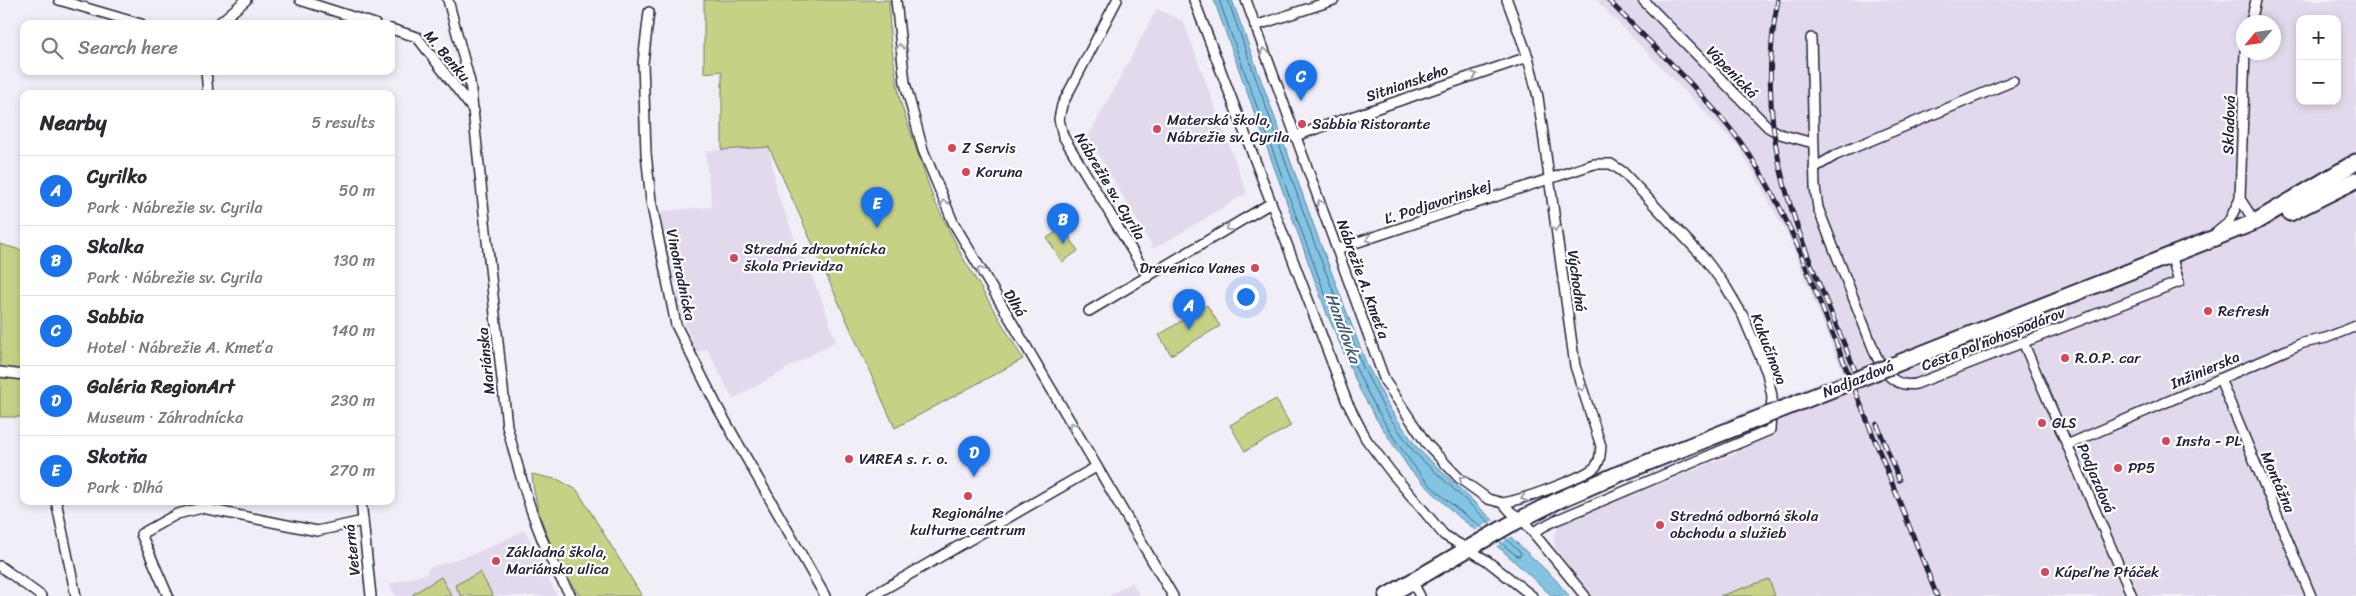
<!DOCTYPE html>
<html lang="en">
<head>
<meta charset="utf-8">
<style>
  body { margin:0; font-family:Sriracha,sans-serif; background:#f7f7f7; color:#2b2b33 }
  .controls { position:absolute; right:15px; top:15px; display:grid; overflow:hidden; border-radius:10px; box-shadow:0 2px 8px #0003 }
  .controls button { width:45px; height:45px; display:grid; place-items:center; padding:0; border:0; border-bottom:1px solid #e1e1e2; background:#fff; color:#2b2b33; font:25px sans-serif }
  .compass { position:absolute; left:2236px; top:15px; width:45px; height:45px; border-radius:50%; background:#fff; box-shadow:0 2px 8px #0003; rotate:241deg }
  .you { position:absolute; left:1245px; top:296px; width:18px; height:18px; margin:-12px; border:4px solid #fff; border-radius:50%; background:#1a73e8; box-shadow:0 0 0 8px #1a73e833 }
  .badge { display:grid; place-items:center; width:32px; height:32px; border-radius:50%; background:#1a73e8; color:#fff; font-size:16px; font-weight:700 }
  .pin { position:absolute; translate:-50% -41px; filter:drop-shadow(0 1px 2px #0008) }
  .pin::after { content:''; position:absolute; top:26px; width:18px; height:15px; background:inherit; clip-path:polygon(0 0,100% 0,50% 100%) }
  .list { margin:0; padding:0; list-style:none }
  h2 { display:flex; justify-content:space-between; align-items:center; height:65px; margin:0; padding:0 20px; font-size:21px }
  h2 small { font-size:16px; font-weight:400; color:#7c7c81 }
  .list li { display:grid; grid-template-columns:32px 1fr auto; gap:15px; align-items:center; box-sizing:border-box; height:70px; padding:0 20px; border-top:1px solid #e1e1e2 }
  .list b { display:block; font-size:19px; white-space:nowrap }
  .list p { margin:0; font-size:16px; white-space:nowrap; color:#7c7c81 }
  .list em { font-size:16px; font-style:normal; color:#7c7c81 }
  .icon { flex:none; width:28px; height:28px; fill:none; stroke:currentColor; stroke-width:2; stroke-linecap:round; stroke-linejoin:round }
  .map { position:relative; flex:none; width:2356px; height:596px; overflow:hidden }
  .search { position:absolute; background:#fff; box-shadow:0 2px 8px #0003; left:20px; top:20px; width:375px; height:55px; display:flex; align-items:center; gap:12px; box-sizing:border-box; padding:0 18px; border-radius:10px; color:#7c7c81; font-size:19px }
  .panel { position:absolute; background:#fff; box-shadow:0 2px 8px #0003; left:20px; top:90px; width:375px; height:415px; border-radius:10px }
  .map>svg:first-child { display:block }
  .built { fill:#e2d9ed; fill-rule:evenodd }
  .green { fill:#c7d185; stroke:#747a60 }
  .water { fill:#83c4e3; stroke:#5c83a0 }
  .pier { fill:#f2eef7 }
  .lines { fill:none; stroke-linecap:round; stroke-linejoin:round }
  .shore { stroke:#49637e; stroke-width:1 }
  .street-casing { stroke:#22223b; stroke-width:12 }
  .primary-casing { stroke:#22223b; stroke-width:19 }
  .street { stroke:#fff; stroke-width:9 }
  .primary { stroke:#fff; stroke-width:15 }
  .rail-casing { stroke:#22223b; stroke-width:5 }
  .rail { stroke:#fff; stroke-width:3; stroke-dasharray:9; stroke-linecap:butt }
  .primary-bridge-casing { stroke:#22223b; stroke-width:19; stroke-linecap:butt }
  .primary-bridge { stroke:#fff; stroke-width:15 }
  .oneway { stroke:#9c9ca7 }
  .poi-dot { fill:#d1495b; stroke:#fff; stroke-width:2 }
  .labels { text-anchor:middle; stroke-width:4.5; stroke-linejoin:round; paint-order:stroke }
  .street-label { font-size:15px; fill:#22223b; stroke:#fff }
  .poi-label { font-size:15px; fill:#22223b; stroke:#fff; text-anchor:start }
  .water-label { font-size:16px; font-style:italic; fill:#445b76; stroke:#fff }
</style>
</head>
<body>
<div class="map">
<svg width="2356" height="596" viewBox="0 0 2356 596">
  <rect width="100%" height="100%" fill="#f2eef7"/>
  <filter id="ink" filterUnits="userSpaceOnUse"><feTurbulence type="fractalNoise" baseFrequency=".02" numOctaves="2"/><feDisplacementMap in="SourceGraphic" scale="10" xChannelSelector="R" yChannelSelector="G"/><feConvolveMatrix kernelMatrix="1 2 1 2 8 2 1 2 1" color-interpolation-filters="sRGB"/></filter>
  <g filter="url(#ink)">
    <!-- built -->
    <g class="built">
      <path d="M 1596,0 L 2356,0 L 2356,596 L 1593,596 L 1556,550 L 1553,537 L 1560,525 L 1736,453 L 1724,420 L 1843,373 L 1787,234 L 1739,147 ZM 2300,19 L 2337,19 L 2337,101 L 2300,101 ZM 2244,22 L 2274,22 L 2274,52 L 2244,52 Z"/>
      <path d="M 1157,9 L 1183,21 L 1247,193 L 1154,249 L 1088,137 Z"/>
      <path d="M 769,146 L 777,192 L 796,242 L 820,295 L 836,341 L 733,399 L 707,349 L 697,352 L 683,320 L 676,295 L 680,286 L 668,274 L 657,211 L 712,207 L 705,151 Z"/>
      <path d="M 525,530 L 557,596 L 396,596 L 389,584 L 428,573 L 428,568 L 476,553 Z"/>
      <path d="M 1132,582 L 1140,596 L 1109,596 Z"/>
    </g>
    <!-- green -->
    <g class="green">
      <path d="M 704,0 L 889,0 L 890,37 L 900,101 L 933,198 L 963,258 L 1023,359 L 895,428 L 769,147 L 722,150 L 722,71 L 704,73 Z"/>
      <path d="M 1064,227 L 1078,251 L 1062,262 L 1047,238 Z"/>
      <path d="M 0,244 L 24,251 L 24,417 L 0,417 Z"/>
      <path d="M 1207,305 L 1220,326 L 1171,355 L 1159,335 Z"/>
      <path d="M 1276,399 L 1291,426 L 1245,451 L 1230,425 Z"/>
      <path d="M 532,474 L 559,480 L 577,490 L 642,596 L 580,596 C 557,565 534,512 532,474 Z"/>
      <path d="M 480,572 L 493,596 L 461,596 L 455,585 Z"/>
      <path d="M 441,577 L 452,596 L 414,596 L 413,594 Z"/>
      <path d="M 1769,579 L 1775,596 L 1720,596 Z"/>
    </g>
    <!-- water -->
    <path class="water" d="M 1214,0 L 1232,0 L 1319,240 L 1367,365 L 1390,409 L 1418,449 L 1555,579 L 1569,596 L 1552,596 L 1502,550 L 1455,514 L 1411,471 L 1377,420 L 1360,390 L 1327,314 Z"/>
    <!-- pier -->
    <path class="pier" d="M 1496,519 L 1514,535 L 1495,547 L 1474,531 Z"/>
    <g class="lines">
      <!-- shore -->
      <g class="shore">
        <path d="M 1219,0 C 1247,79 1275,157 1303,235 C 1333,315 1361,398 1414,466 C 1432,491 1460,511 1484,529"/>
        <path d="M 1228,0 L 1314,242 L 1363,367 L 1385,411 L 1414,452 L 1492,525"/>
        <path d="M 1499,541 L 1517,556 L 1520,556 L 1521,553 L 1505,538"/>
      </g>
      <defs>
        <g id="street">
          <path d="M 59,0 L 141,24"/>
          <path d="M 300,0 L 375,24"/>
          <path d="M 448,0 L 470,82 L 507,426 C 522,484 539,546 571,596"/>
          <path d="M 896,0 L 905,83 L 923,150 L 953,222 L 1173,596"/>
          <path d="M 1117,0 L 1062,105 L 1059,119 L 1063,136 L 1148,277"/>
          <path d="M 1194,0 L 1347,402 L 1366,439 L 1391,472 L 1444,535 L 1486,560 L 1532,596"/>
          <path d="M 1246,0 L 1385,381 L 1426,443 L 1459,478 L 1488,499 L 1503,503 L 1511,512 L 1522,519 L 1585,596"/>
          <path d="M 1643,0 L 1768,127 L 1780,134 L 1813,143"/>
          <path d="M 649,12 L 643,63 L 646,153 L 651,201 L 676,325 L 719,410 L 825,596"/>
          <path d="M 2251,22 L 2256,0"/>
          <path d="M 218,24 L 246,0"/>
          <path d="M 1255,26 L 1334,0"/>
          <path d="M 391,29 L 417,37 L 474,111"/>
          <path d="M 1811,38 L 1815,187 L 1818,208 L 1875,353 C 1883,371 1893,388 1916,384 L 2179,282 L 2171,255"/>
          <path d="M 2245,52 L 2240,199 L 2255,222"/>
          <path d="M 206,71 L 208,94"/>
          <path d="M 1295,136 L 1528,57"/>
          <path d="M 1814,168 L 1836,155 L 2013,81"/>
          <path d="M 2216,233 L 2228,223 L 2240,199"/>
          <path d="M 1337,249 L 1594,164 L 1611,164 L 1623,172 L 1705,259 L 1726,287 L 1743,316 L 1767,373 L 1772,396 L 1770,430 L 1554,521 L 1533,532"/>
          <path d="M 1089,311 L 1271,203"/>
          <path d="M 2023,342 L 2132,596"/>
          <path d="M 0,372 L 24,375"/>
          <path d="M 2220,379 L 2311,596"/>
          <path d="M 2067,445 L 2303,343 L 2326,338 L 2356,326"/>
          <path d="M 56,501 L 76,596"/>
          <path d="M 361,501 L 371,596"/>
          <path d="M 1503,503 C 1522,500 1580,479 1594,468 C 1601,462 1600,453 1601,446 L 1575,366 L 1538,97 L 1528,57 L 1507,0"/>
          <path d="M 0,566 L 41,596"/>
          <path d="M 1412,581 L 1420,596"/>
          <path d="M 168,596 L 141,534 L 177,514 L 202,508 L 317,531 L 363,521"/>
          <path d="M 872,596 L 1096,467"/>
        </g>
        <g id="primary">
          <path d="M 2290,213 L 2356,180"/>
          <path d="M 2060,299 L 2255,222 L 2356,162"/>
          <path d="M 1387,596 L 1509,525 L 1559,500"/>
        </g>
      </defs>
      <!-- street casing -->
      <use href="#street" class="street-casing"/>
      <!-- primary casing -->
      <use href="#primary" class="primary-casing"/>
      <!-- street -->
      <use href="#street" class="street"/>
      <!-- primary -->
      <use href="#primary" class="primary"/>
      <defs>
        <g id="rail">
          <path d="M 1608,0 C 1652,45 1700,89 1739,140 C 1763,173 1782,209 1798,247 L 1937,596"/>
          <path d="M 1778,0 C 1767,54 1768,113 1780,167 C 1796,238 1831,310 1858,378"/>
          <path d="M 1877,424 L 1899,480"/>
        </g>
      </defs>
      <!-- rail casing -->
      <use href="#rail" class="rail-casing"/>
      <!-- rail -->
      <use href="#rail" class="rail"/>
      <defs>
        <path id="primary-bridge" d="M 1559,500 L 1621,473 L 2060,299"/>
      </defs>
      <!-- primary-bridge casing -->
      <use href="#primary-bridge" class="primary-bridge-casing"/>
      <!-- primary-bridge -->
      <use href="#primary-bridge" class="primary-bridge"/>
    </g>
    <!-- one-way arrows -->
    <defs><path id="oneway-chevron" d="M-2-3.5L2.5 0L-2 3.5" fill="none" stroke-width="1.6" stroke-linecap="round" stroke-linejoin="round" transform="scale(1.25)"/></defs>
    <g class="oneway">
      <use href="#oneway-chevron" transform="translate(900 47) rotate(-98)"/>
      <use href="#oneway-chevron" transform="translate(1264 51) rotate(-110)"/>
      <use href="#oneway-chevron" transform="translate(1474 75) rotate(-19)"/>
      <use href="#oneway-chevron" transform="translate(944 203) rotate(-114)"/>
      <use href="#oneway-chevron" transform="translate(1320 203) rotate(-110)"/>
      <use href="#oneway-chevron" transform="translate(1229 228) rotate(149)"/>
      <use href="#oneway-chevron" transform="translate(1555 228) rotate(82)"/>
      <use href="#oneway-chevron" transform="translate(1369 239) rotate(162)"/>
      <use href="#oneway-chevron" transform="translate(980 270) rotate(-121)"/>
      <use href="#oneway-chevron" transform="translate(1582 388) rotate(72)"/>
      <use href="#oneway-chevron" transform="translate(1072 425) rotate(-121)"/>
      <use href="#oneway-chevron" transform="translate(1462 479) rotate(-140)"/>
      <use href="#oneway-chevron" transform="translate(1524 498) rotate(160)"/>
    </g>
  </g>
  <!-- markers -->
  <g class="poi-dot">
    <circle cx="1302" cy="124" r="5"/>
    <circle cx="1157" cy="129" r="5"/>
    <circle cx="952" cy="148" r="5"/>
    <circle cx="966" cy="172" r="5"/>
    <circle cx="734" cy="258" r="5"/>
    <circle cx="1255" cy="268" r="5"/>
    <circle cx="2208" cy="311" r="5"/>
    <circle cx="2065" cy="358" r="5"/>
    <circle cx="2042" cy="423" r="5"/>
    <circle cx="2166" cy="441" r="5"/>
    <circle cx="849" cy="459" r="5"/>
    <circle cx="2118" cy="468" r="5"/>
    <circle cx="968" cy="496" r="5"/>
    <circle cx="1660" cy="525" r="5"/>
    <circle cx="496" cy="561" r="5"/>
    <circle cx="2045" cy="572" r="5"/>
  </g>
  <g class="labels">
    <!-- street labels -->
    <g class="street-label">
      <text transform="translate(447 56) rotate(50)" y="5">M. Benku</text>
      <text transform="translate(1732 72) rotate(46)" y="5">Vápenická</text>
      <text transform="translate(1407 83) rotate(-19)" y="5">Sitnianskeho</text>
      <text transform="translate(2229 125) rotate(-88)" y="5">Skladová</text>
      <text transform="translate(1110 186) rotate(59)" y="5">Nábrežie sv. Cyrila</text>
      <text transform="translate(1438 202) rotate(-18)" y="5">Ľ. Podjavorinskej</text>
      <text transform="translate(681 275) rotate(78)" y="5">Vinohradnícka</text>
      <text transform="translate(1363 279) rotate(70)" y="5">Nábrežie A. Kmeťa</text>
      <text transform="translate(1577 281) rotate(82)" y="5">Východná</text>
      <text transform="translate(1015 303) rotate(59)" y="5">Dlhá</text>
      <text transform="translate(1993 339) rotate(-21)" y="5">Cesta poľnohospodárov</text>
      <text transform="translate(1769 349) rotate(69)" y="5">Kukučínova</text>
      <text transform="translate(486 361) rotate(-96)" y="5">Mariánska</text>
      <text transform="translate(2205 370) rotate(-23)" y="5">Inžinierska</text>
      <text transform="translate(1858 379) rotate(-22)" y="5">Nadjazdová</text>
      <text transform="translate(2096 478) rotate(67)" y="5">Podjazdová</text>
      <text transform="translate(2278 482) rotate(67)" y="5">Montážna</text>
      <text transform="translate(352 550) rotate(-96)" y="5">Veterná</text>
    </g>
    <!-- poi labels -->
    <g class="poi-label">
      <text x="1167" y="125">Materská škola,<tspan x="1167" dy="17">Nábrežie sv. Cyrila</tspan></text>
      <text x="1312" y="129">Sabbia Ristorante</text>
      <text x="962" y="153">Z Servis</text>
      <text x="976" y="177">Koruna</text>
      <text x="744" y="254">Stredná zdravotnícka<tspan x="744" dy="17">škola Prievidza</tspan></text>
      <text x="1245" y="273" text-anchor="end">Drevenica Vanes</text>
      <text x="2218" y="316">Refresh</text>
      <text x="2075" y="363">R.O.P. car</text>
      <text x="2052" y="428">GLS</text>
      <text x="2176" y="446">Insta - PL</text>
      <text x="859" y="464">VAREA s. r. o.</text>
      <text x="2128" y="473">PP5</text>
      <text x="968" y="518" text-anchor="middle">Regionálne<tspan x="968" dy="17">kulturne centrum</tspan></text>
      <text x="1670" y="521">Stredná odborná škola<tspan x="1670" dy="17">obchodu a služieb</tspan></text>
      <text x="506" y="557">Základná škola,<tspan x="506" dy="17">Mariánska ulica</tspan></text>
      <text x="2055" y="577">Kúpeľne Ptáček</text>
    </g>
    <!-- water labels -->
    <g class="water-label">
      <text transform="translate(1344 328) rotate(70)" y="6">Handlovka</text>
    </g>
  </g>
</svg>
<div class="controls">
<button>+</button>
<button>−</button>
</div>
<svg class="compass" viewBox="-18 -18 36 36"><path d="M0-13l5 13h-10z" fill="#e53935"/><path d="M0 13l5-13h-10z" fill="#7c7c81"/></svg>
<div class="you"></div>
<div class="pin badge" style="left:1189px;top:330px">A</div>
<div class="pin badge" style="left:1063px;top:244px">B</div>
<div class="pin badge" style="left:1301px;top:101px">C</div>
<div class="pin badge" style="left:974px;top:477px">D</div>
<div class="pin badge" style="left:877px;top:228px">E</div>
<div class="search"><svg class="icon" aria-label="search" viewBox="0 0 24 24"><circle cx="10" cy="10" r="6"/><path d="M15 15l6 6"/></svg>Search here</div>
<section class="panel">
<h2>Nearby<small>5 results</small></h2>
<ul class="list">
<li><span class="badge">A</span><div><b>Cyrilko</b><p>Park · Nábrežie sv. Cyrila</p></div><em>50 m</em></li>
<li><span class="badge">B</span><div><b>Skalka</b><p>Park · Nábrežie sv. Cyrila</p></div><em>130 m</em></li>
<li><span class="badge">C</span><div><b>Sabbia</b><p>Hotel · Nábrežie A. Kmeťa</p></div><em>140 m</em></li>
<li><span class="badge">D</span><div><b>Galéria RegionArt</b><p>Museum · Záhradnícka</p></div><em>230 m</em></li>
<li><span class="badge">E</span><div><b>Skotňa</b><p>Park · Dlhá</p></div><em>270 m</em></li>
</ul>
</section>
</div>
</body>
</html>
